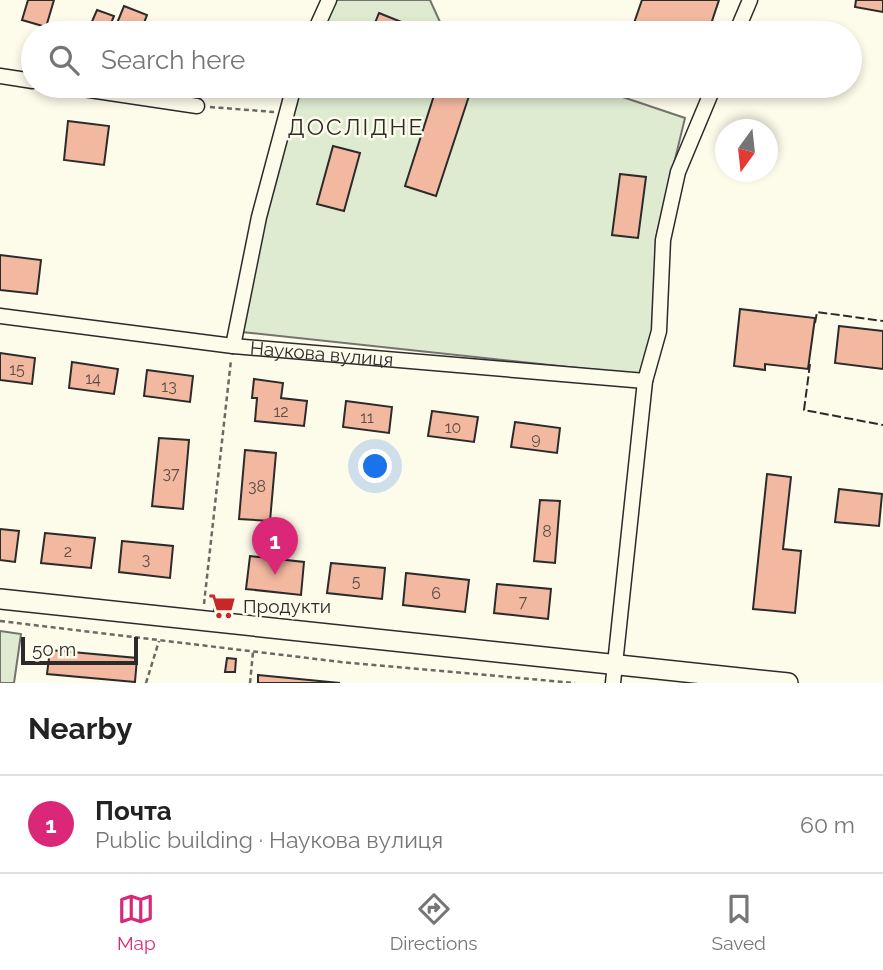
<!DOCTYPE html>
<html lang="en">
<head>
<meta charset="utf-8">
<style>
  body { margin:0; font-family:Raleway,sans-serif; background:#f2f2f2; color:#222 }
  .compass { position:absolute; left:715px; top:119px; width:63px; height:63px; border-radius:50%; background:#fff; box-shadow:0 4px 10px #0003; rotate:195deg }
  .scale { position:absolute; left:21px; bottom:18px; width:117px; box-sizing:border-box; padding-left:7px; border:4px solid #2b2b2b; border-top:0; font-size:19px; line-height:24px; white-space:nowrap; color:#2b2b2b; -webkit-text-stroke:5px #fdfbea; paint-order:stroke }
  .you { position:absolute; left:376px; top:467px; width:24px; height:24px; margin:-18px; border:5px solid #fff; border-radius:50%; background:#1a73e8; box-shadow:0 0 0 10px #1a73e833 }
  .badge { display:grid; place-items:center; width:46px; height:46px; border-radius:50%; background:#db2777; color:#fff; font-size:23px; font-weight:700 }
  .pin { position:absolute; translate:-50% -58px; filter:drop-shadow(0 2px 4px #0008) }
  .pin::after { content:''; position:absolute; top:37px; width:24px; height:21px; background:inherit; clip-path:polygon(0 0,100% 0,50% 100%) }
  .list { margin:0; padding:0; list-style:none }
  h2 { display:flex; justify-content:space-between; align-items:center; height:91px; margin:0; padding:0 28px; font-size:30px }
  h2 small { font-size:23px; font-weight:400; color:#767676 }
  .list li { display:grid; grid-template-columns:46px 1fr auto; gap:21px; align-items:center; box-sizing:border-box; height:98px; padding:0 28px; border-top:2px solid #e0e0e0 }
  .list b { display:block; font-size:26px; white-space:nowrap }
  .list p { margin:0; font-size:23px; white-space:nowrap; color:#767676 }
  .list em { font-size:23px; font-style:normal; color:#767676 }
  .icon { flex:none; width:38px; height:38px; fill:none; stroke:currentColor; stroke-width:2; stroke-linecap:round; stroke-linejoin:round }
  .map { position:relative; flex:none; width:883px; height:683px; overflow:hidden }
  .search { position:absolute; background:#fff; box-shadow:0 4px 10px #0003; left:21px; right:21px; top:21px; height:77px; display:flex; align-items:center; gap:18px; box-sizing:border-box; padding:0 24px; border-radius:38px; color:#767676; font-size:26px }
  .sheet { height:189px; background:#fff }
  nav { display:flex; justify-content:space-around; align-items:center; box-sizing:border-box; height:98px; border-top:2px solid #e0e0e0; background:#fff; font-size:19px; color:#767676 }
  nav a { display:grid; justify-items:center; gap:4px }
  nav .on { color:#db2777 }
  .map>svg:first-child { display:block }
  .green { fill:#deebd1; stroke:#74746e; stroke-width:2 }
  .building { fill:#f2b8a0; stroke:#2b2b2b; stroke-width:2 }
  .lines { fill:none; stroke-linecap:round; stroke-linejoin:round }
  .street-casing { stroke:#2b2b2b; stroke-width:17 }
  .secondary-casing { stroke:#2b2b2b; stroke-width:22 }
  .path { stroke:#6a6964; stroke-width:2.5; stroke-dasharray:5 3.5; stroke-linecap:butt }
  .street { stroke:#fdfbea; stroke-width:14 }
  .secondary { stroke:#fdfbea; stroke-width:19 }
  .fence { stroke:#2b2b2b; stroke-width:2; stroke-dasharray:9 3.5; stroke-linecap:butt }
  .labels { text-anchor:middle; stroke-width:5; stroke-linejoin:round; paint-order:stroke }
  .number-label { font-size:16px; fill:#5d4e48 }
  .street-label { font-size:19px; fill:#2b2b2b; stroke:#fdfbea }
  .poi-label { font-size:19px; fill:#2b2b2b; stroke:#fdfbea; text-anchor:start }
  .quarter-label { font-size:23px; letter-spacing:2px; fill:#2b2b2b; stroke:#fdfbea }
</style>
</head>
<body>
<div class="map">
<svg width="883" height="683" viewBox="0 0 883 683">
  <rect width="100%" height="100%" fill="#fdfbea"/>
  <!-- green -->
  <g class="green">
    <path d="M 335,0 L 430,0 L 445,33 L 321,33 Z"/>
    <path d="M 301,86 L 590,86 L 685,118 L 656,238 L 653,331 L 642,375 L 242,332 L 264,220 Z"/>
    <path d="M 0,631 L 21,634 L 14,683 L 0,683 Z"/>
  </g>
  <!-- building -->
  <g class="building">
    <path d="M 28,0 L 54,0 L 46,27 L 22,20 Z"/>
    <path d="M 642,0 L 719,0 L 708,33 L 667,33 L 634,23 Z"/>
    <path d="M 856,0 L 883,0 L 883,12 L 855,7 Z"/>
    <path d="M 124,6 L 147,15 L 140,33 L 113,33 Z"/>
    <path d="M 97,10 L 114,16 L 107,33 L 87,33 Z"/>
    <path d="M 379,13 L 409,25 L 405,33 L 371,33 Z"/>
    <path d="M 437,86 L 469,96 L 436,196 L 405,186 Z"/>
    <path d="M 68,121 L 109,126 L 104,165 L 64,160 Z"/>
    <path d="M 333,146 L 360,153 L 344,211 L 317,204 Z"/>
    <path d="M 620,174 L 646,177 L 638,238 L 612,235 Z"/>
    <path d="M 0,255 L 41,260 L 37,294 L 0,290 Z"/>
    <path d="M 740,309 L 815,318 L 808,369 L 765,364 L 765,370 L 734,366 Z"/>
    <path d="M 839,326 L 883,331 L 883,369 L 835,363 Z"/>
    <path d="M 0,353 L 35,358 L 32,384 L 0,380 Z"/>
    <path d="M 72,362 L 118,369 L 114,394 L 69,388 Z"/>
    <path d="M 147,370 L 193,376 L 190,402 L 144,396 Z"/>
    <path d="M 254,379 L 283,383 L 281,398 L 307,401 L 304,426 L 255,421 L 257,398 L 252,398 Z"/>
    <path d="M 346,401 L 392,407 L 389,433 L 343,427 Z"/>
    <path d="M 432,411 L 478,417 L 474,442 L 428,436 Z"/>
    <path d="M 515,422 L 560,428 L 557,453 L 511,447 Z"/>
    <path d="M 159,438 L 189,440 L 183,509 L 152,506 Z"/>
    <path d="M 245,450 L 276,453 L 270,521 L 239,519 Z"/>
    <path d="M 767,474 L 791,477 L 783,549 L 801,551 L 795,613 L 753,609 Z"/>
    <path d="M 839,489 L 882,494 L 879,526 L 835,522 Z"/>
    <path d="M 540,500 L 560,501 L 555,563 L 534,561 Z"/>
    <path d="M 0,529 L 19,531 L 15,562 L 0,560 Z"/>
    <path d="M 45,533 L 95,538 L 91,568 L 41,563 Z"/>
    <path d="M 122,541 L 173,546 L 170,578 L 119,572 Z"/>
    <path d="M 250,556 L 304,562 L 301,595 L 246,589 Z"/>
    <path d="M 331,563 L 385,568 L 382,599 L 327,593 Z"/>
    <path d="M 406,573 L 469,580 L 465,612 L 403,605 Z"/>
    <path d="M 497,584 L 551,589 L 548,619 L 494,613 Z"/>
    <path d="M 216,599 L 230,600 L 229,613 L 214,611 Z"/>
    <path d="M 50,650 L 137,658 L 135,682 L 47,674 Z"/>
    <path d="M 227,658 L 236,659 L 235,672 L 225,672 Z"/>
    <path d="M 258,675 L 340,683 L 258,683 Z"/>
  </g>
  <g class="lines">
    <defs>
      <g id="street">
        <path d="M 314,33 L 329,0"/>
        <path d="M 736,33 L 750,0"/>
        <path d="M 0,76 L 33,81"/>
        <path d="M 63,86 L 197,106"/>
        <path id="s1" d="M 0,316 L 233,346 L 645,381"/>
        <path d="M 233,346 L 259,217 L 294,86"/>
        <path d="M 613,683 L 645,381 L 659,331 L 663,240 L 678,172 L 714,86"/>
      </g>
      <path id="secondary" d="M 0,599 L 788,683"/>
    </defs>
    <!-- street casing -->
    <use href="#street" class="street-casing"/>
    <!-- secondary casing -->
    <use href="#secondary" class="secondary-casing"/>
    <!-- path -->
    <g class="path">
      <path d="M 210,107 L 274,112"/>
      <path d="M 204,604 L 231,360"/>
      <path d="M 0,621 L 341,662 L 575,683"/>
      <path d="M 146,683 L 159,641"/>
      <path d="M 250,683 L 253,652"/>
    </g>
    <!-- street -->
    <use href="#street" class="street"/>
    <!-- secondary -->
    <use href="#secondary" class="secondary"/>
    <!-- fence -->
    <g class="fence">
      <path d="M 815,323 L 817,312 L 883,321"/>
      <path d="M 810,364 L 804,410 L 883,425"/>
    </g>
  </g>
  <!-- icons -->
  <defs>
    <symbol id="supermarket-bare" viewBox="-9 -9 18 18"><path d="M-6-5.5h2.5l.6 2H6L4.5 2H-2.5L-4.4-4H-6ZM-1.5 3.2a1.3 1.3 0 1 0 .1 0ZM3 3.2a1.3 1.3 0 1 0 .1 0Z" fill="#c62828" stroke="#fdfbea" stroke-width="2.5" paint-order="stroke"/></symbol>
  </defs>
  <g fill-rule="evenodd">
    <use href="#supermarket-bare" x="203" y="587" width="38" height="38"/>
  </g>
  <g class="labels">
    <!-- number labels -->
    <g class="number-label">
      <text x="17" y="375">15</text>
      <text x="93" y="384">14</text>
      <text x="169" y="392">13</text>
      <text x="281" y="417">12</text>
      <text x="367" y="423">11</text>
      <text x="453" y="433">10</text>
      <text x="536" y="444">9</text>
      <text x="171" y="479">37</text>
      <text x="257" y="492">38</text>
      <text x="547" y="537">8</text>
      <text x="68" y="557">2</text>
      <text x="146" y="565">3</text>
      <text x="356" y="587">5</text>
      <text x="436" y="599">6</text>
      <text x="523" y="607">7</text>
    </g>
    <!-- street labels -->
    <g class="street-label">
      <text dy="7" stroke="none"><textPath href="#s1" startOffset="324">Наукова вулиця</textPath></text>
    </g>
    <!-- poi labels -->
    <g class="poi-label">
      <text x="243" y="613">Продукти</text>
    </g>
    <!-- quarter labels -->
    <g class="quarter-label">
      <text x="356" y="135">ДОСЛІДНЕ</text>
    </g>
  </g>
</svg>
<svg class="compass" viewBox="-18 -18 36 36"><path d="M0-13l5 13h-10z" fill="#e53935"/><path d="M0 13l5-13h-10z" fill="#767676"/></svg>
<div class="scale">50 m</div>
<div class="you"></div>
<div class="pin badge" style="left:275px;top:575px">1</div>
<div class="search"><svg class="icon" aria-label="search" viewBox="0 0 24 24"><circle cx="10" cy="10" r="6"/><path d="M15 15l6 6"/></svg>Search here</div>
</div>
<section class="sheet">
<h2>Nearby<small></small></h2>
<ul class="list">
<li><span class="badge">1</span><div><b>Почта</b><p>Public building · Наукова вулиця</p></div><em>60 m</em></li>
</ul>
</section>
<nav>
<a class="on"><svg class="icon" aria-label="map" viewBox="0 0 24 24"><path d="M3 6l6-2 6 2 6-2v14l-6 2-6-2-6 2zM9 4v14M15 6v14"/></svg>Map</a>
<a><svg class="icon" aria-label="directions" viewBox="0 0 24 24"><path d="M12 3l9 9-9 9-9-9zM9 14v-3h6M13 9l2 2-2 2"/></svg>Directions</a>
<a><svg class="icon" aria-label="saved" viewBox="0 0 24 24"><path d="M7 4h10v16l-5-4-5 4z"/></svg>Saved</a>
</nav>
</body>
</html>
